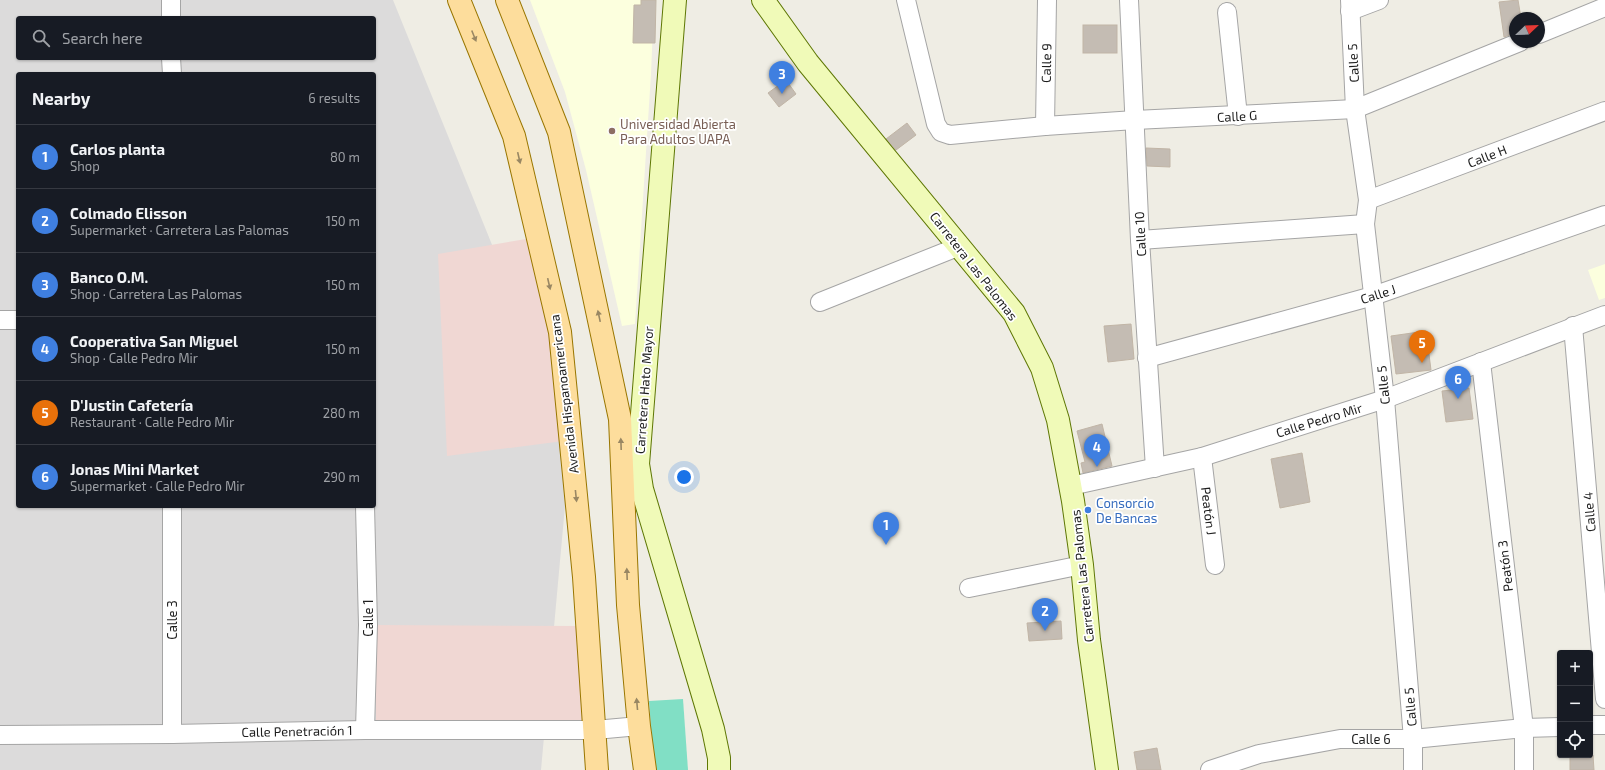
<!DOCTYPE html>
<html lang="en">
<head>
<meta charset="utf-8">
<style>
  body { margin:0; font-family:"Exo 2",sans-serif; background:#242831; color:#f1f3f6 }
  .controls { position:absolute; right:12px; bottom:12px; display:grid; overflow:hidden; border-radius:4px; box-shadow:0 1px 3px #0004 }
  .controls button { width:36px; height:36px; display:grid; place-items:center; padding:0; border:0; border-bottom:1px solid #363941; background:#171b24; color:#f1f3f6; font:20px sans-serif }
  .compass { position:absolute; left:1509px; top:12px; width:36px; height:36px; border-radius:50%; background:#171b24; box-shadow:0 1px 3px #0004; rotate:67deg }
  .you { position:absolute; left:684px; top:477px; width:14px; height:14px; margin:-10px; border:3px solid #fff; border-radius:50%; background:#1a73e8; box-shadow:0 0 0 6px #1a73e833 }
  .badge { display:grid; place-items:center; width:26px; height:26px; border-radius:50%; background:#cd1500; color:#fff; font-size:13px; font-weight:700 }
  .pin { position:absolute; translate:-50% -33px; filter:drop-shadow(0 1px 2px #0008) }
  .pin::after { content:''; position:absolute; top:21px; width:14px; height:12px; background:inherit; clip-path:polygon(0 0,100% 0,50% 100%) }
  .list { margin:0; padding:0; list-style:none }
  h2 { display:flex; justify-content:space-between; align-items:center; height:52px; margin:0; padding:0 16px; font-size:17px }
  h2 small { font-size:13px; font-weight:400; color:#9ea1a6 }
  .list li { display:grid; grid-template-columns:26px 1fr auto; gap:12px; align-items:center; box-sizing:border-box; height:64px; padding:0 16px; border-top:1px solid #363941 }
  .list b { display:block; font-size:15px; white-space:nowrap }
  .list p { margin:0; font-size:13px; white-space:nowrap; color:#9ea1a6 }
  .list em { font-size:13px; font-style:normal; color:#9ea1a6 }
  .icon { flex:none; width:22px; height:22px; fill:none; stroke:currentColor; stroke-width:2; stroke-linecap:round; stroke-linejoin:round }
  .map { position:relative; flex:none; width:1605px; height:770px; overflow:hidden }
  .search { position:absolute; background:#171b24; box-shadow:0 1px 3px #0004; left:16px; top:16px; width:360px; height:44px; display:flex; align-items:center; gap:10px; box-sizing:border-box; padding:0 14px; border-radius:4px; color:#9ea1a6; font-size:15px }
  .panel { position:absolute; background:#171b24; box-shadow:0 1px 3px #0004; left:16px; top:72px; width:360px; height:436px; border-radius:4px }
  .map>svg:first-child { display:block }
  .residential { fill:#dcdbdb; fill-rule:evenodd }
  .commercial { fill:#f0d7d3 }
  .education { fill:#fcffde }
  .pitch { fill:#81dfc5 }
  .building { fill:#c4bcb3; stroke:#c1b5a6 }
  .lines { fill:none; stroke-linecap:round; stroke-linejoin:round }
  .street-casing { stroke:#a5a5a5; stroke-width:20 }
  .secondary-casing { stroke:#5e7704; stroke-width:24 }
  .primary-casing { stroke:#997600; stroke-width:24 }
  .street { stroke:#fff; stroke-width:18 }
  .secondary { stroke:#f0fab8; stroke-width:22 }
  .primary { stroke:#fddd9c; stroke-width:22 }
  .oneway { fill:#998763 }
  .education-dot { fill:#8d6e63; stroke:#fff; stroke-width:1.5 }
  .shop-dot { fill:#3f7fe0; stroke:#fff; stroke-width:1.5 }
  .labels { text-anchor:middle; stroke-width:3.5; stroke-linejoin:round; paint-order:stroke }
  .street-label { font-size:13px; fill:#1e1e1e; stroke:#fff }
  .education-label { font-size:13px; fill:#785e54; stroke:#fff; text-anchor:start }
  .shop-label { font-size:13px; fill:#366cbe; stroke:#fff; text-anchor:start }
</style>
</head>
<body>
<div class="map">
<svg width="1605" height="770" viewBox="0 0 1605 770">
  <rect width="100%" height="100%" fill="#efede4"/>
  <!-- residential -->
  <path class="residential" d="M 0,0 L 393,0 L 571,440 L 541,770 L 0,770 ZM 18,18 L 374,18 L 374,58 L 18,58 ZM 18,74 L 374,74 L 374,506 L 18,506 Z"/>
  <!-- commercial -->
  <g class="commercial">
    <path d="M 538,237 L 571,440 L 447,456 L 438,254 Z"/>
    <path d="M 375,625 L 584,626 L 590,723 L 376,723 Z"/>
  </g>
  <!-- education -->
  <g class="education">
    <path d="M 530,0 L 654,0 L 651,74 L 635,324 L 622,326 L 586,170 L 565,92 Z"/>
    <path d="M 1605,264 L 1605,298 L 1599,300 L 1588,270 Z"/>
  </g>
  <!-- pitch -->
  <path class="pitch" d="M 683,699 L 688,770 L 654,770 L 649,701 Z"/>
  <!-- building -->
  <g class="building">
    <path d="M 641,0 L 656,0 L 655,43 L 633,43 L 634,5 L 641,5 Z"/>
    <path d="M 1518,0 L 1521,18 L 1515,18 L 1515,33 L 1504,37 L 1499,2 Z"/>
    <rect x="1083" y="25" width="34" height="28"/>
    <path d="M 786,80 L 796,94 L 779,107 L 768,93 Z"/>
    <path d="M 907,123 L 916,135 L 896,150 L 886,139 Z"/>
    <path d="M 1146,148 L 1170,149 L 1170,167 L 1147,166 Z"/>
    <path d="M 1131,324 L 1134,359 L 1108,362 L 1104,326 Z"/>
    <path d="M 1426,331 L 1431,370 L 1396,374 L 1391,336 Z"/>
    <path d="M 1469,388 L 1473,419 L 1446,422 L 1442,391 Z"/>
    <path d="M 1102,424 L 1112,466 L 1083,473 L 1081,463 L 1085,462 L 1077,431 Z"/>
    <path d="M 1302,453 L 1310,502 L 1280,508 L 1271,459 Z"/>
    <path d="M 1061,621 L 1062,639 L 1029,641 L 1027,623 Z"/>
    <path d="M 1157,748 L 1161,770 L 1137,770 L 1134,752 Z"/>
    <path d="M 1570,755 L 1593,755 L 1594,770 L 1570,770 Z"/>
  </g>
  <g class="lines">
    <defs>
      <g id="street">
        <path d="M 171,0 L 171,18"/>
        <path d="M 906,0 L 936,124 L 941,132 L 950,135 L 1045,126 L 1135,120 L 1355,109 L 1520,42"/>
        <path d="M 1129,0 L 1140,240 L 1155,468"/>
        <path d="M 1350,0 L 1355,109 L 1368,200 L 1365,224 L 1385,399 L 1413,739 L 1413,770"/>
        <path d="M 1350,11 L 1379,0"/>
        <path d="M 1227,12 L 1238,116"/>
        <path d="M 1539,34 L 1605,7"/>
        <path d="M 171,58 L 172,74"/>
        <path d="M 1045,126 L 1047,0"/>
        <path d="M 1368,200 L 1605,111"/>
        <path d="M 1140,240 L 1365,224"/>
        <path d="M 820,302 L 960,246"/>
        <path d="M 0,320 L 18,320"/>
        <path d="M 1573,326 L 1605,699"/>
        <path d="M 1147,358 L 1373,296 L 1605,215"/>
        <path d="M 1481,362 L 1524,728 L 1524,770"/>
        <path d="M 1202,457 L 1215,565"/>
        <path d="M 1071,486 L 1202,457 L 1385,399 L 1605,315"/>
        <path d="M 969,588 L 1082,565"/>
        <path d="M 1590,725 L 1605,725"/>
        <path d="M 365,730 L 368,625 L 365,506"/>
        <path d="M 172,734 L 172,506"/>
        <path d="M 0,735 L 172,734 L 365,730 L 595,730 L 639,726"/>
        <path d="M 1210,770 L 1259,754 L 1340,739 L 1413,739 L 1524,728 L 1560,727"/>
      </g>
      <g id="secondary">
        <path d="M 675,0 L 638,464 L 642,489 L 713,729 L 719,758 L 719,770"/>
        <path d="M 763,0 L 808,63 L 1014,313 L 1042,368 L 1058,420 L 1073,501 L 1082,565 L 1089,640 L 1107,770"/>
      </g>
      <g id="primary">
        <path d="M 459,0 L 514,136 L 560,332 L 584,577 L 597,770"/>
        <path d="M 507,0 L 559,132 L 620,419 L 628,605 L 639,726 L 645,770"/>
      </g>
    </defs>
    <!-- street casing -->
    <use href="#street" class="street-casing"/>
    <!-- secondary casing -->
    <use href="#secondary" class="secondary-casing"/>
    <!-- primary casing -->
    <use href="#primary" class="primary-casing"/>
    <!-- street -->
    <use href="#street" class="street"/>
    <!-- secondary -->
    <use href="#secondary" class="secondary"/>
    <!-- primary -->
    <use href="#primary" class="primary"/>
  </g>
  <!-- one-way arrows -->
  <defs><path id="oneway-solid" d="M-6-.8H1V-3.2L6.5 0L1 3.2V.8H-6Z"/></defs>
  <g class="oneway">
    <use href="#oneway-solid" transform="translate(474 36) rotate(68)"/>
    <use href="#oneway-solid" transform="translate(519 158) rotate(77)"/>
    <use href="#oneway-solid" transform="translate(549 284) rotate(77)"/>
    <use href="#oneway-solid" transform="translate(599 316) rotate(-102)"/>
    <use href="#oneway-solid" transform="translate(621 444) rotate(-92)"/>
    <use href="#oneway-solid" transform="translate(576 496) rotate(84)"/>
    <use href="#oneway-solid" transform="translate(627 574) rotate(-92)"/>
    <use href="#oneway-solid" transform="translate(637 704) rotate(-95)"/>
  </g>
  <!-- markers -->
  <circle class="education-dot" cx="612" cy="131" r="4"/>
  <circle class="shop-dot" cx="1088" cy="510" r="4"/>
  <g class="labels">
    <!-- street labels -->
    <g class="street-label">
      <text transform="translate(1046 63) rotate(-89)" y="5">Calle 9</text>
      <text transform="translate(1353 63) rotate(-93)" y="5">Calle 5</text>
      <text transform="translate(1237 116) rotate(-3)" y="5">Calle G</text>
      <text transform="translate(1487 156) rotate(-21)" y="5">Calle H</text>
      <text transform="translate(1140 234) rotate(-93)" y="5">Calle 10</text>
      <text transform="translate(974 266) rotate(52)" y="5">Carretera Las Palomas</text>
      <text transform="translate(1378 294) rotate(-18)" y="5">Calle J</text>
      <text transform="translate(1383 385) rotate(-96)" y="5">Calle 5</text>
      <text transform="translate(644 390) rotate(-86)" y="5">Carretera Hato Mayor</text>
      <text transform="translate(564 394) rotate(-97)" y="5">Avenida Hispanoamericana</text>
      <text transform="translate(1319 420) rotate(-17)" y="5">Calle Pedro Mir</text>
      <text transform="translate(1209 511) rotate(83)" y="5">Peatón J</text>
      <text transform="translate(1589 512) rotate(-95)" y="5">Calle 4</text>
      <text transform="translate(1505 566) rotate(-97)" y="5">Peatón 3</text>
      <text transform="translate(1082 576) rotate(-96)" y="5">Carretera Las Palomas</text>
      <text transform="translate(368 618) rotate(-90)" y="5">Calle 1</text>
      <text transform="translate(172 620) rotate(-90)" y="5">Calle 3</text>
      <text transform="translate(1410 707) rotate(-95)" y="5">Calle 5</text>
      <text transform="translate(297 731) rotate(-1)" y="5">Calle Penetración 1</text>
      <text x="1371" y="744">Calle 6</text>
    </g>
    <!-- education labels -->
    <g class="education-label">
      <text x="620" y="129">Universidad Abierta<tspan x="620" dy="15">Para Adultos UAPA</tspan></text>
    </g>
    <!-- shop labels -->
    <g class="shop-label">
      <text x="1096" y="508">Consorcio<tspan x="1096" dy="15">De Bancas</tspan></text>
    </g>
  </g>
</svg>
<div class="controls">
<button>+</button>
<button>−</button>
<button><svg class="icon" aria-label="locate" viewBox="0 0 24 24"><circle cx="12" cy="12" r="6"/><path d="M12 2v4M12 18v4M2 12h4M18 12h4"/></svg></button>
</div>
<svg class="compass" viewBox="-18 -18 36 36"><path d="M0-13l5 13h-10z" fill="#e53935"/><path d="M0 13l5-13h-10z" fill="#9ea1a6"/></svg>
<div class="you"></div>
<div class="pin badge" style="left:886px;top:545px;background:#3f7fe0">1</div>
<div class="pin badge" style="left:1045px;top:631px;background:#3f7fe0">2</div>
<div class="pin badge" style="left:782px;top:94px;background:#3f7fe0">3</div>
<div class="pin badge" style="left:1097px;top:467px;background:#3f7fe0">4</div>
<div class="pin badge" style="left:1422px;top:363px;background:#e8710a">5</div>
<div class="pin badge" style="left:1458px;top:399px;background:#3f7fe0">6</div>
<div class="search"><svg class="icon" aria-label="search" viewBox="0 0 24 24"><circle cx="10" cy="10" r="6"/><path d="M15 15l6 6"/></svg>Search here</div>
<section class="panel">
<h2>Nearby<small>6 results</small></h2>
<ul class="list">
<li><span class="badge" style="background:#3f7fe0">1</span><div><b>Carlos planta</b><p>Shop</p></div><em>80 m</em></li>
<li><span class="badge" style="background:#3f7fe0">2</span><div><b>Colmado Elisson</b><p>Supermarket · Carretera Las Palomas</p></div><em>150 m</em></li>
<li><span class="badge" style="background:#3f7fe0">3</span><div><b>Banco O.M.</b><p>Shop · Carretera Las Palomas</p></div><em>150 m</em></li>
<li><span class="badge" style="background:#3f7fe0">4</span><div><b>Cooperativa San Miguel</b><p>Shop · Calle Pedro Mir</p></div><em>150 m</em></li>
<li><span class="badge" style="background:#e8710a">5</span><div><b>D'Justin Cafetería</b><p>Restaurant · Calle Pedro Mir</p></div><em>280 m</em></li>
<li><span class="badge" style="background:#3f7fe0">6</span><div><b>Jonas Mini Market</b><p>Supermarket · Calle Pedro Mir</p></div><em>290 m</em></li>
</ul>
</section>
</div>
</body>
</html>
